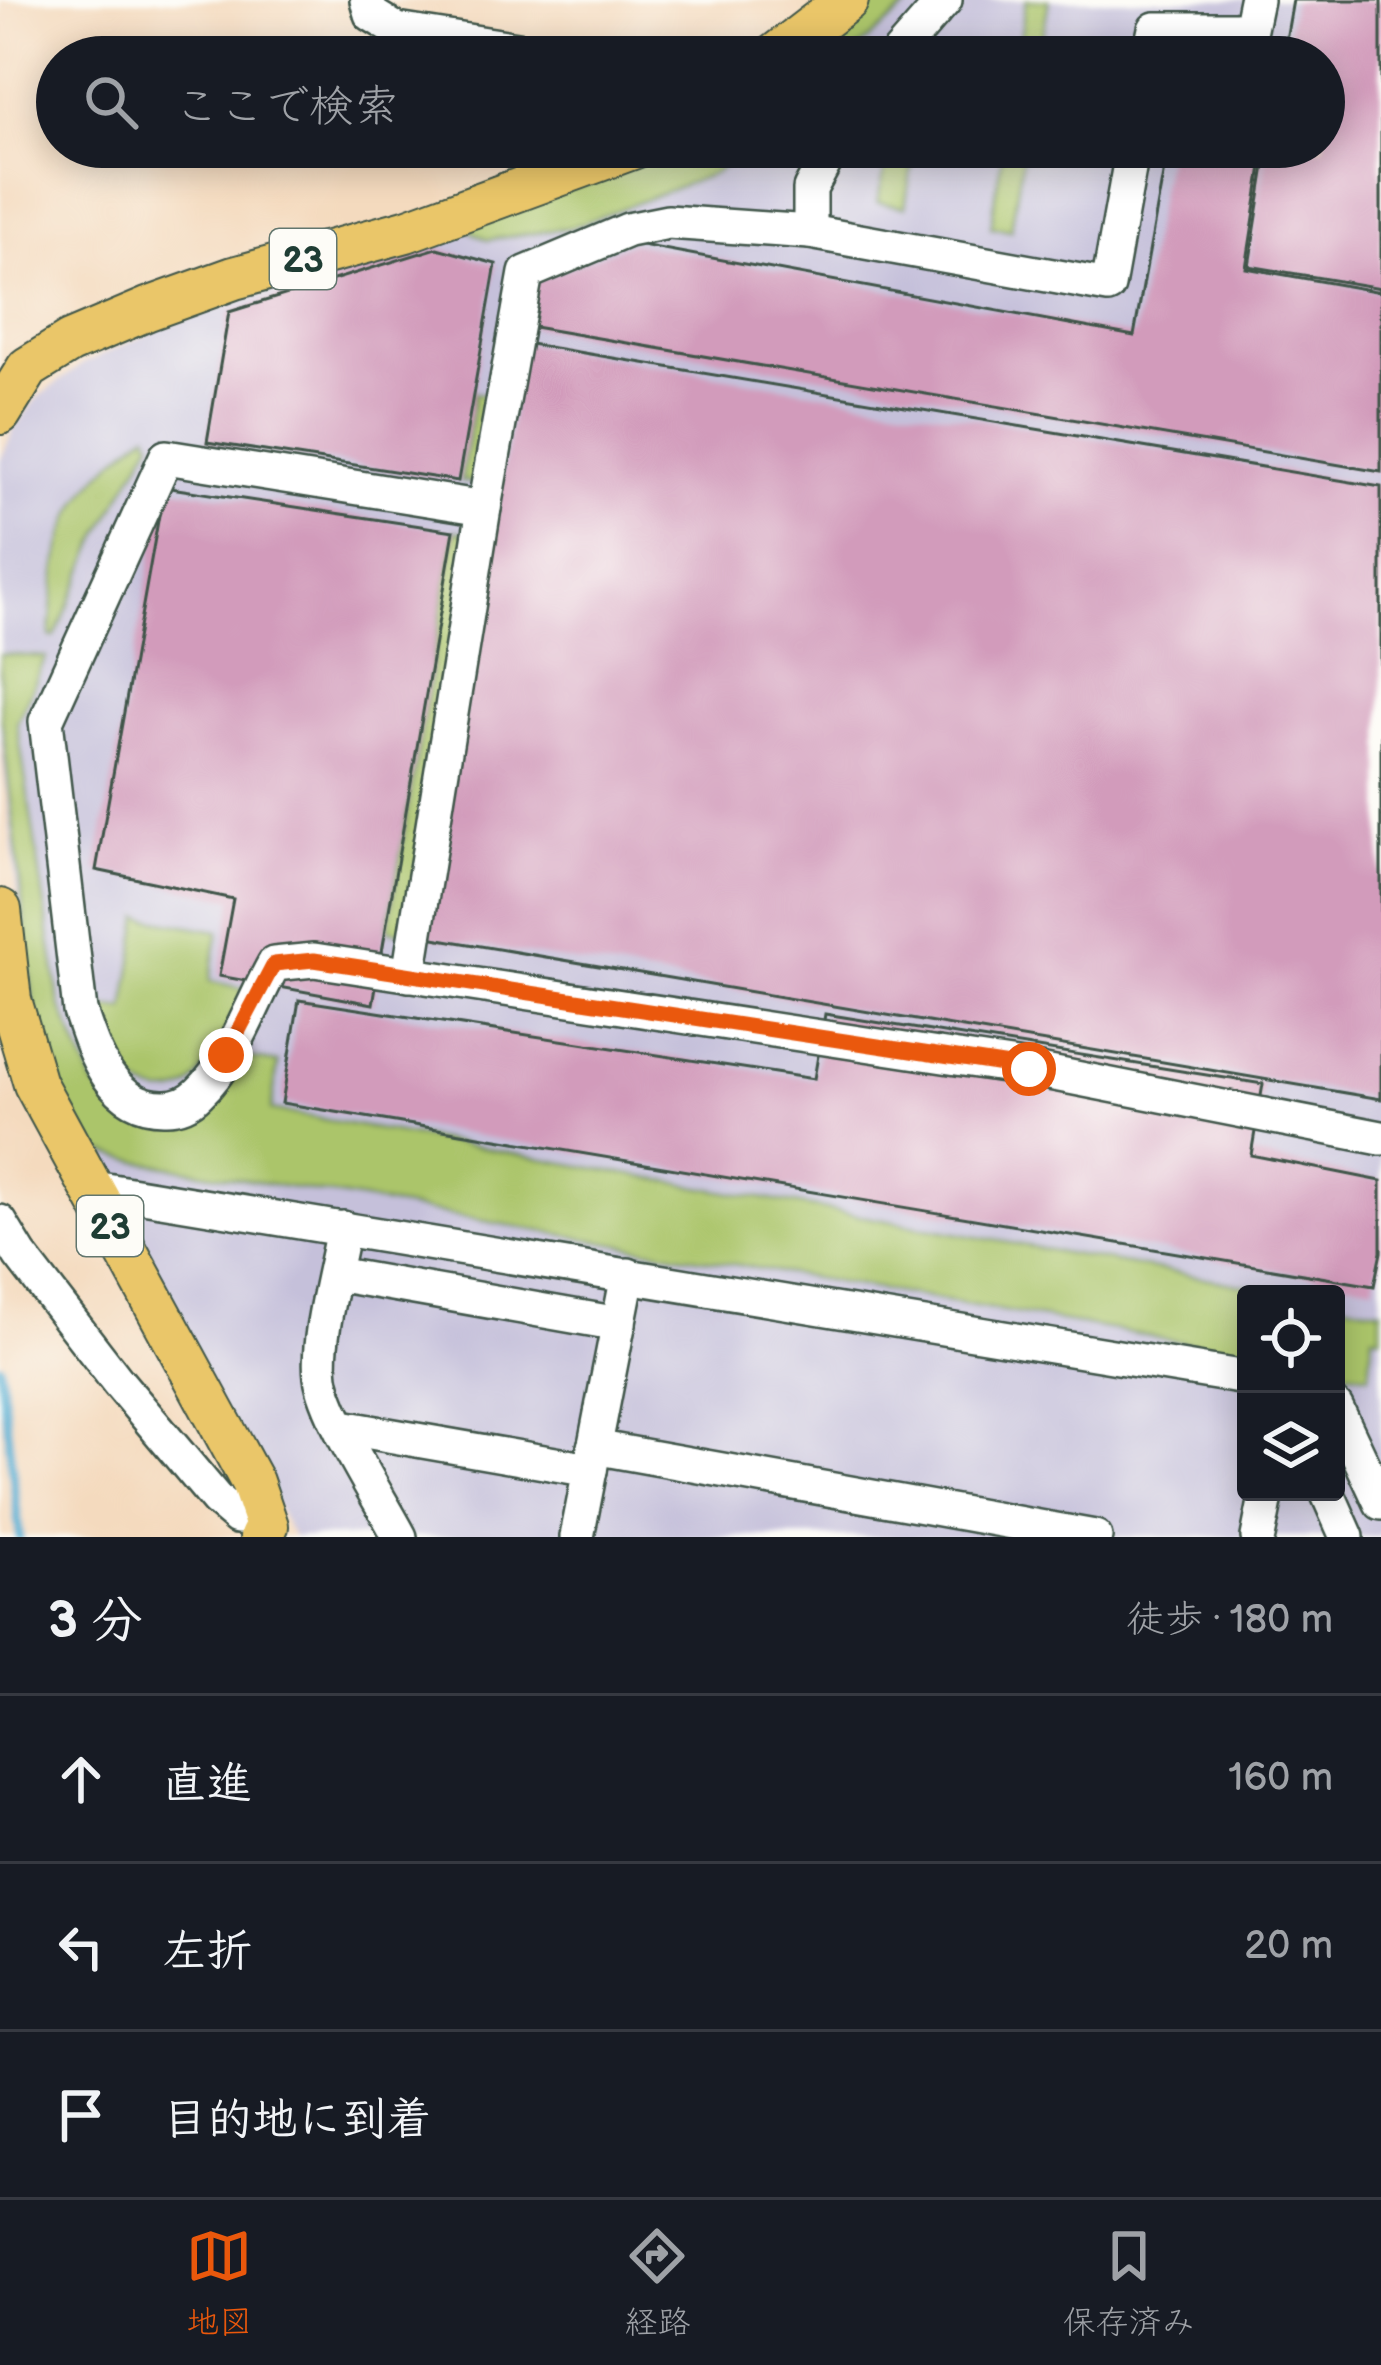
<!DOCTYPE html>
<html lang="ja">
<head>
<meta charset="utf-8">
<style>
  body { margin:0; font-family:"Balsamiq Sans","Klee One",sans-serif; background:#242831; color:#f1f3f6 }
  .controls { position:absolute; right:36px; bottom:36px; display:grid; overflow:hidden; border-radius:12px; box-shadow:0 6px 30px #0003 }
  .controls button { width:108px; height:108px; display:grid; place-items:center; padding:0; border:0; border-bottom:3px solid #363941; background:#171b24; color:#f1f3f6; font:60px sans-serif }
  .stop { position:absolute; width:36px; height:36px; margin:-27px; border:9px solid #ea580c; border-radius:50%; background:#fff }
  .stop.end { background:#ea580c; border-color:#fff; box-shadow:0 3px 12px #0008 }
  .list { margin:0; padding:0; list-style:none }
  h2 { display:flex; justify-content:space-between; align-items:center; height:156px; margin:0; padding:0 48px; font-size:51px }
  h2 small { font-size:39px; font-weight:400; color:#9ea1a6 }
  .list li { display:grid; grid-template-columns:78px 1fr auto; gap:36px; align-items:center; box-sizing:border-box; height:168px; padding:0 48px; border-top:3px solid #363941 }
  .list b { display:block; font-size:45px; white-space:nowrap }
  .list em { font-size:39px; font-style:normal; color:#9ea1a6 }
  .icon { flex:none; width:66px; height:66px; fill:none; stroke:currentColor; stroke-width:2; stroke-linecap:round; stroke-linejoin:round }
  .map { position:relative; flex:none; width:1381px; height:1537px; overflow:hidden }
  .search { position:absolute; background:#171b24; box-shadow:0 6px 30px #0003; left:36px; right:36px; top:36px; height:132px; display:flex; align-items:center; gap:30px; box-sizing:border-box; padding:0 42px; border-radius:66px; color:#9ea1a6; font-size:45px }
  .sheet { height:660px; background:#171b24 }
  nav { display:flex; justify-content:space-around; align-items:center; box-sizing:border-box; height:168px; border-top:3px solid #363941; background:#171b24; font-size:33px; color:#9ea1a6 }
  nav a { display:grid; justify-items:center; gap:6px }
  nav .on { color:#ea580c }
  .map>svg:first-child { display:block }
  .industrial { fill:#c5c0da; fill-rule:evenodd }
  .green { fill:#abc56b; stroke:#658150; stroke-width:3 }
  .lines { fill:none; stroke-linecap:round; stroke-linejoin:round }
  .stream { stroke:#51a9ce; stroke-width:9 }
  .building { fill:#d29bbb }
  .minor-casing { stroke:#3f5549; stroke-width:38 }
  .major-casing { stroke:#3f5549; stroke-width:46 }
  .minor { stroke:#fff; stroke-width:33 }
  .major { stroke:#eac669; stroke-width:42 }
  .route { stroke:#ea580c; stroke-width:15 }
  .labels { text-anchor:middle; stroke-width:12; stroke-linejoin:round; paint-order:stroke }
  .shield { fill:#fdfcf7; stroke:#62766e; stroke-width:3 }
  .shield-label { font-size:36px; font-weight:bold; fill:#1f3d34 }
</style>
</head>
<body>
<div class="map">
<svg width="1381" height="1537" viewBox="0 0 1381 1537">
  <rect width="100%" height="100%" fill="#fdfcf7"/>
  <filter id="ink" filterUnits="userSpaceOnUse"><feTurbulence type="fractalNoise" baseFrequency=".00833" numOctaves="2"/><feDisplacementMap in="SourceGraphic" scale="24" xChannelSelector="R" yChannelSelector="G"/><feConvolveMatrix kernelMatrix="1 2 1 2 8 2 1 2 1" color-interpolation-filters="sRGB"/></filter>
  <filter id="wash" filterUnits="userSpaceOnUse"><feTurbulence type="fractalNoise" baseFrequency=".004" numOctaves="4" result="noise"/><feDisplacementMap in="SourceGraphic" scale="48" xChannelSelector="R" yChannelSelector="G"/><feGaussianBlur stdDeviation="2.7" result="paint"/><feColorMatrix in="noise" values="0 0 0 0 0 0 0 0 0 0 0 0 0 0 0 0 0 1.4 0 .05"/><feComposite in="paint" operator="in"/></filter>
  <g filter="url(#wash)">
    <rect width="100%" height="100%" fill="#f4dabe"/>
    <!-- industrial -->
    <path class="industrial" d="M 888,0 L 1381,0 L 1381,1537 L 293,1537 L 149,1274 L 30,1017 L 0,733 L 0,461 L 14,428 L 37,398 L 84,363 L 154,331 L 244,299 L 508,218 L 675,147 L 1324,147 L 1324,57 L 812,57 ZM 1246,1294 L 1336,1294 L 1336,1492 L 1246,1492 Z"/>
    <!-- green -->
    <g class="green">
      <path d="M 868,0 L 916,0 L 848,57 L 794,57 Z"/>
      <path d="M 1026,0 L 1049,0 L 1039,57 L 1017,57 Z"/>
      <path d="M 670,147 L 745,147 L 715,173 L 573,227 L 487,240 L 463,227 L 622,170 Z"/>
      <path d="M 891,147 L 915,147 L 905,207 L 877,202 Z"/>
      <path d="M 1003,147 L 1024,147 L 1011,230 L 991,227 Z"/>
      <path d="M 475,393 L 501,397 L 484,485 L 461,481 Z"/>
      <path d="M 148,433 L 152,441 L 101,532 L 55,637 L 50,637 C 57,535 62,497 148,433 Z"/>
      <path d="M 455,531 L 475,534 L 413,934 L 388,930 Z"/>
      <path d="M 0,654 L 46,657 L 17,723 L 60,1004 L 93,1083 L 114,1109 L 155,1122 L 198,1119 L 220,1096 L 242,1057 L 278,1063 L 271,1110 L 1295,1294 L 1246,1294 L 1246,1353 L 137,1161 L 94,1150 L 50,1073 L 35,1016 L 0,704 Z"/>
      <path d="M 140,917 L 219,931 L 210,981 L 246,989 C 230,1019 216,1057 194,1082 C 185,1092 173,1095 160,1093 C 119,1088 104,1042 100,1007 L 125,1010 Z"/>
      <path d="M 1336,1301 L 1381,1310 L 1381,1336 L 1373,1335 L 1369,1375 L 1336,1369 Z"/>
    </g>
    <g class="lines">
      <!-- stream -->
      <path class="stream" d="M 0,1366 L 20,1537"/>
    </g>
    <g id="blocks">
      <!-- building -->
      <g class="building">
        <path d="M 1293,0 L 1381,0 L 1381,288 L 1249,266 L 1268,147 L 1324,147 L 1324,57 L 1283,57 Z"/>
        <path d="M 1186,43 L 1251,55 L 1250,57 L 1184,57 Z"/>
        <path d="M 1168,147 L 1265,147 L 1246,268 L 1381,292 L 1381,472 L 528,326 L 535,282 L 631,243 L 1134,336 Z"/>
        <path d="M 437,248 L 496,264 L 458,481 L 207,442 L 229,312 Z"/>
        <path d="M 524,343 L 1381,487 L 1381,1099 L 428,937 Z"/>
        <path d="M 164,487 L 454,531 L 373,1004 L 219,976 L 233,899 L 96,870 Z"/>
        <path d="M 299,1000 L 814,1079 L 825,1014 L 1263,1084 L 1251,1155 L 1381,1181 L 1381,1252 L 1374,1286 L 282,1103 Z"/>
      </g>
    </g>
  </g>
  <g filter="url(#ink)">
    <use href="#blocks" fill-opacity="0" stroke="#3f5549" stroke-width="3"/>
    <g class="lines">
      <defs>
        <g id="minor">
          <path d="M 367,0 L 371,14 L 397,30 L 569,57"/>
          <path d="M 895,57 L 945,0"/>
          <path d="M 1149,57 L 1155,29 L 1250,29 L 1256,0"/>
          <path d="M 810,232 L 810,189 L 833,147"/>
          <path d="M 484,508 L 166,457 L 46,721 L 80,1011 C 94,1053 112,1109 166,1107 C 179,1107 189,1103 199,1093 C 233,1061 251,1005 274,964 L 314,960 L 1029,1069 L 1381,1138"/>
          <path d="M 409,975 L 484,508 L 526,273 L 628,230 L 668,222 L 810,232 L 1108,286 L 1133,147"/>
          <path d="M 88,1187 L 1246,1378"/>
          <path d="M 0,1222 L 20,1255 L 118,1382 L 217,1500 L 237,1517 L 264,1518"/>
          <path d="M 343,1228 C 336,1269 316,1338 321,1377 C 326,1415 380,1499 400,1537"/>
          <path d="M 335,1274 L 619,1324"/>
          <path d="M 1336,1407 L 1381,1503"/>
          <path d="M 342,1427 L 590,1470"/>
          <path d="M 594,1447 L 1095,1537"/>
          <path d="M 1327,1492 L 1347,1537"/>
          <path d="M 577,1537 L 628,1275"/>
          <path d="M 1258,1537 L 1267,1492"/>
        </g>
        <g id="major">
          <path d="M 773,57 L 847,0"/>
          <path d="M 0,413 L 28,368 L 70,342 L 148,309 L 234,278 L 406,231 L 635,147"/>
          <path d="M 0,910 L 10,1000 L 35,1084 L 252,1482 L 267,1526 L 261,1537"/>
        </g>
      </defs>
      <!-- minor casing -->
      <use href="#minor" class="minor-casing"/>
      <!-- major casing -->
      <use href="#major" class="major-casing"/>
      <!-- minor -->
      <use href="#minor" class="minor"/>
      <!-- major -->
      <use href="#major" class="major"/>
    </g>
  </g>
  <g class="lines" filter="url(#ink)">
    <!-- route -->
    <path class="route" d="M 226,1055 L 274,964 L 314,960 L 1029,1069"/>
  </g>
  <g class="labels">
    <!-- shield labels -->
    <g class="shield">
      <rect x="270" y="229" width="66" height="60" rx="9"/>
      <rect x="77" y="1196" width="66" height="60" rx="9"/>
    </g>
    <g class="shield-label">
      <text x="303" y="272">23</text>
      <text x="110" y="1239">23</text>
    </g>
  </g>
</svg>
<div class="controls">
<button><svg class="icon" aria-label="locate" viewBox="0 0 24 24"><circle cx="12" cy="12" r="6"/><path d="M12 2v4M12 18v4M2 12h4M18 12h4"/></svg></button>
<button><svg class="icon" aria-label="layers" viewBox="0 0 24 24"><path d="M12 4l9 5-9 5-9-5zM3 14l9 5 9-5"/></svg></button>
</div>
<div class="stop" style="left:1029px;top:1069px"></div>
<div class="stop end" style="left:226px;top:1055px"></div>
<div class="search"><svg class="icon" aria-label="search" viewBox="0 0 24 24"><circle cx="10" cy="10" r="6"/><path d="M15 15l6 6"/></svg>ここで検索</div>
</div>
<section class="sheet">
<h2>3 分<small>徒歩 · 180 m</small></h2>
<ul class="list">
<li><svg class="icon" aria-label="ahead" viewBox="0 0 24 24"><path d="M12 20V5M6 11l6-6 6 6"/></svg><div><b>直進</b></div><em>160 m</em></li>
<li><svg class="icon" aria-label="left" viewBox="0 0 24 24"><path d="M17 20v-9H6M10 6l-5 5 5 5"/></svg><div><b>左折</b></div><em>20 m</em></li>
<li><svg class="icon" aria-label="arrive" viewBox="0 0 24 24"><path d="M6 21V4h12l-3 4 3 4H6"/></svg><div><b>目的地に到着</b></div></li>
</ul>
</section>
<nav>
<a class="on"><svg class="icon" aria-label="map" viewBox="0 0 24 24"><path d="M3 6l6-2 6 2 6-2v14l-6 2-6-2-6 2zM9 4v14M15 6v14"/></svg>地図</a>
<a><svg class="icon" aria-label="directions" viewBox="0 0 24 24"><path d="M12 3l9 9-9 9-9-9zM9 14v-3h6M13 9l2 2-2 2"/></svg>経路</a>
<a><svg class="icon" aria-label="saved" viewBox="0 0 24 24"><path d="M7 4h10v16l-5-4-5 4z"/></svg>保存済み</a>
</nav>
</body>
</html>
